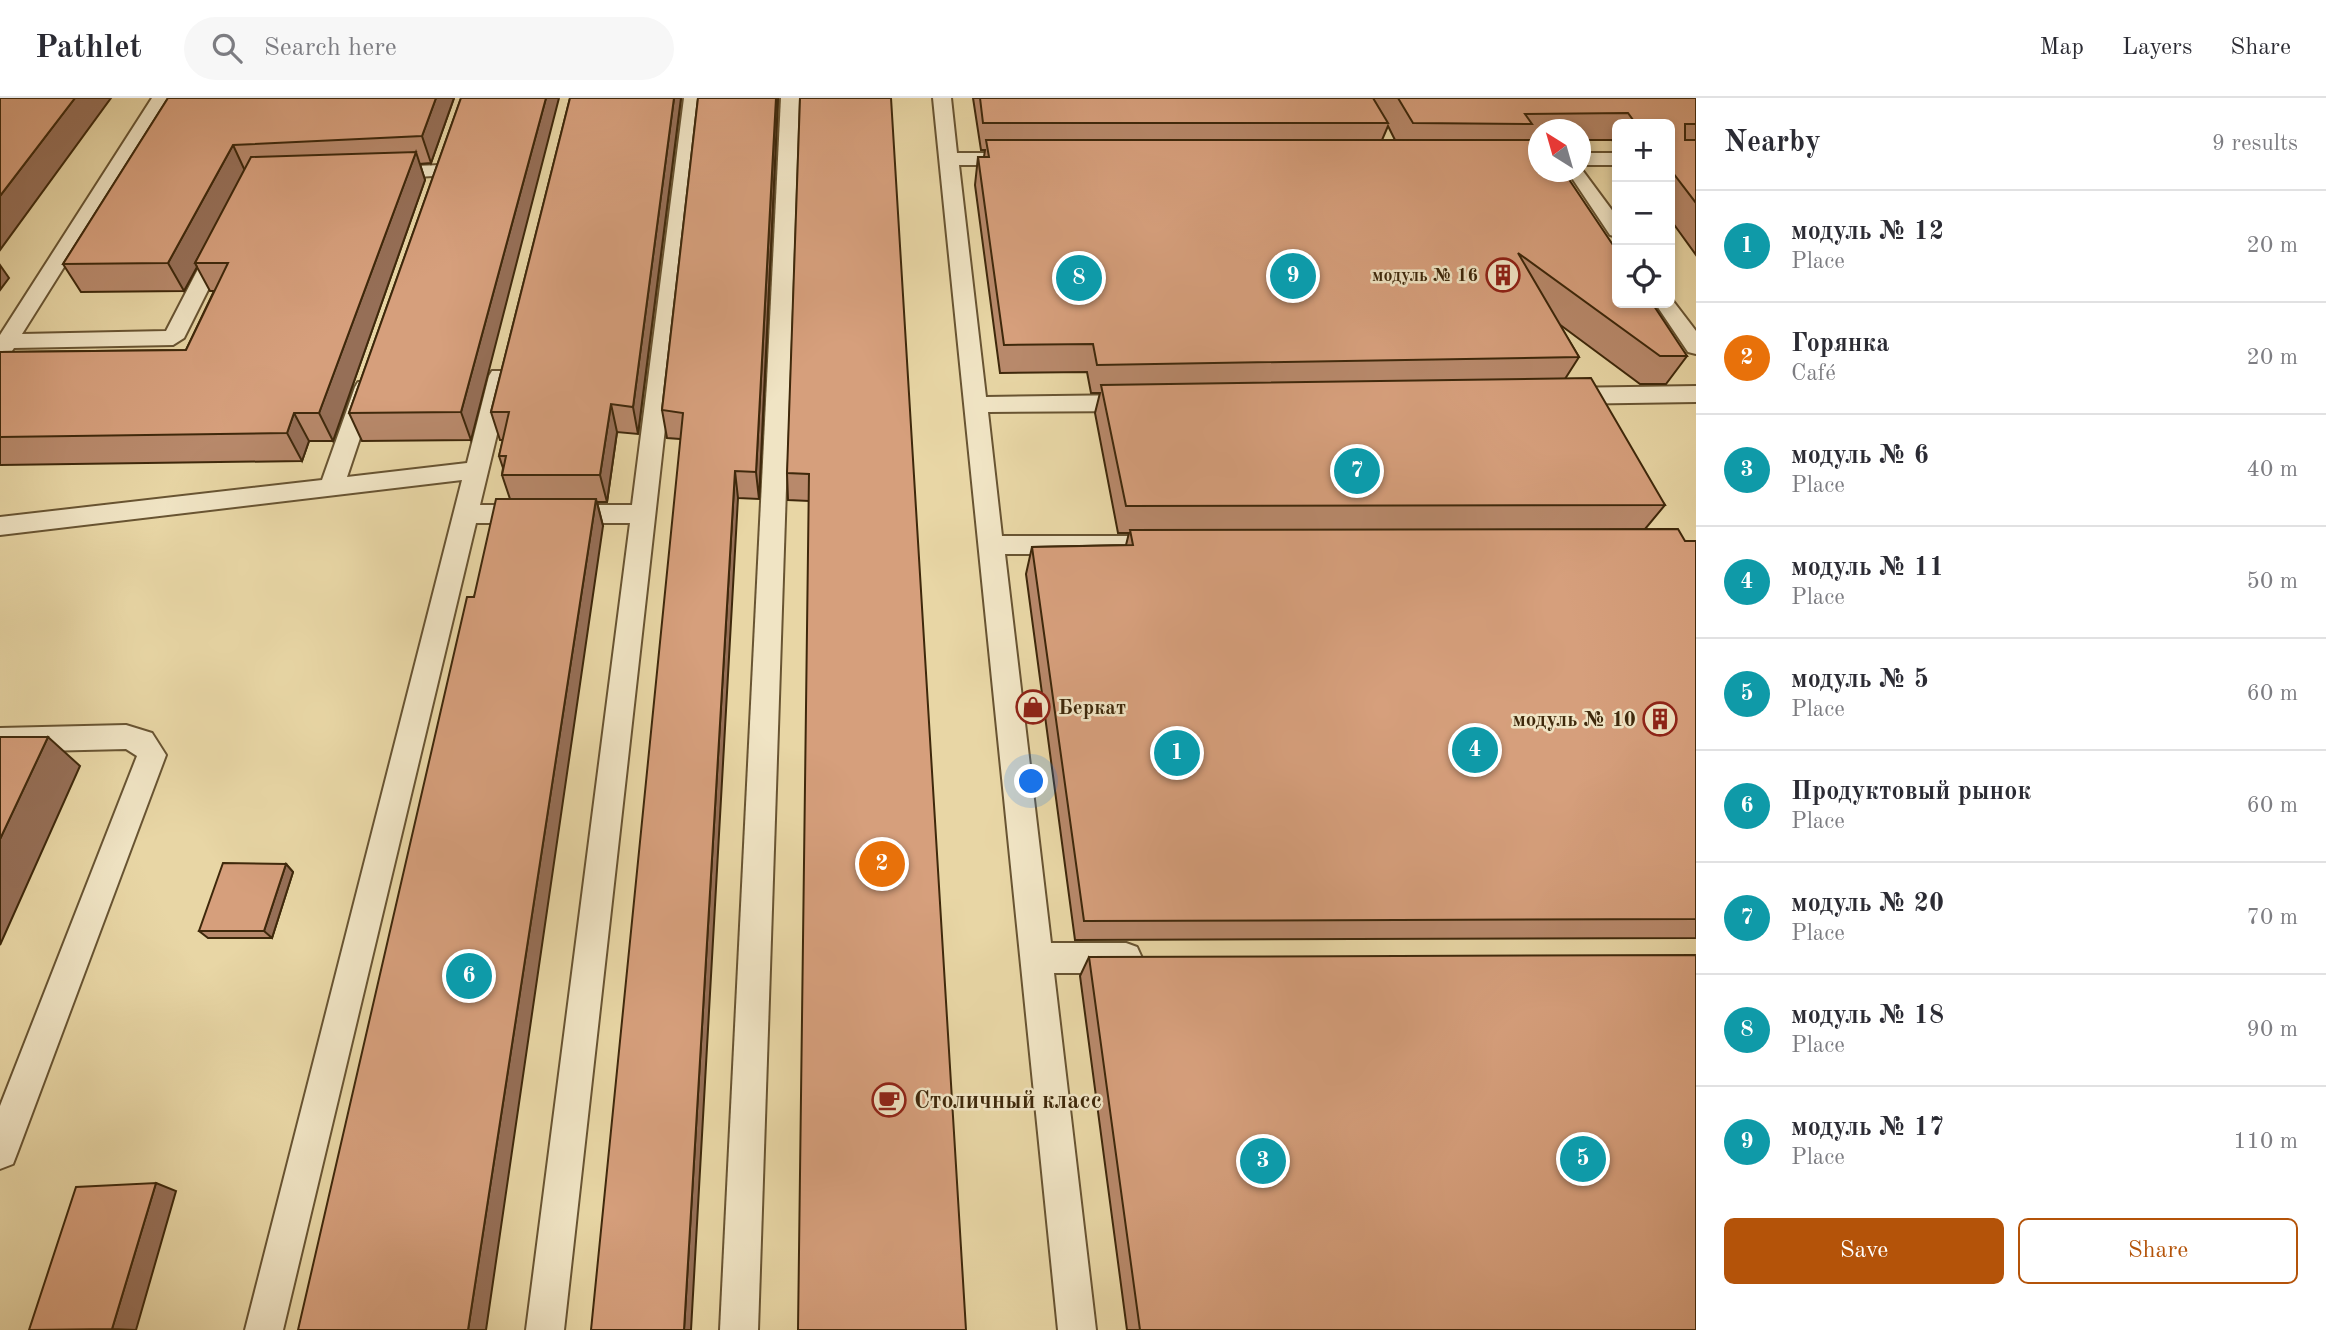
<!DOCTYPE html>
<html lang="en">
<head>
<meta charset="utf-8">
<style>
  body { margin:0; font-family:"Old Standard TT",serif; background:#f7f7f7; color:#2b2b33 }
  .controls { position:absolute; right:21px; top:21px; display:grid; overflow:hidden; border-radius:10px; box-shadow:0 4px 10px #0003 }
  .controls button { width:63px; height:63px; display:grid; place-items:center; padding:0; border:0; border-bottom:2px solid #e1e1e2; background:#fff; color:#2b2b33; font:35px sans-serif }
  .compass { position:absolute; left:1528px; top:21px; width:63px; height:63px; border-radius:50%; background:#fff; box-shadow:0 4px 10px #0003; rotate:323deg }
  .you { position:absolute; left:1032px; top:684px; width:24px; height:24px; margin:-18px; border:5px solid #fff; border-radius:50%; background:#1a73e8; box-shadow:0 0 0 10px #1a73e833 }
  .badge { display:grid; place-items:center; width:46px; height:46px; border-radius:50%; background:#b45309; color:#fff; font-size:23px; font-weight:700 }
  .pin { position:absolute; translate:-50% -50%; border:4px solid #fff; box-shadow:0 2px 7px #0006 }
  .list { margin:0; padding:0; list-style:none }
  h2 { display:flex; justify-content:space-between; align-items:center; height:91px; margin:0; padding:0 28px; font-size:30px }
  h2 small { font-size:23px; font-weight:400; color:#7c7c81 }
  .list li { display:grid; grid-template-columns:46px 1fr auto; gap:21px; align-items:center; box-sizing:border-box; height:112px; padding:0 28px; border-top:2px solid #e1e1e2 }
  .list b { display:block; font-size:26px; white-space:nowrap }
  .list p { margin:0; font-size:23px; white-space:nowrap; color:#7c7c81 }
  .list em { font-size:23px; font-style:normal; color:#7c7c81 }
  .actions { display:flex; gap:14px; padding:21px 28px }
  .actions a { flex:1; padding:16px 0; border:2px solid #b45309; border-radius:10px; text-align:center; font-size:24px; color:#b45309 }
  .actions .main { background:#b45309; color:#fff }
  .icon { flex:none; width:38px; height:38px; fill:none; stroke:currentColor; stroke-width:2; stroke-linecap:round; stroke-linejoin:round }
  .map { position:relative; flex:none; width:1696px; height:1232px; overflow:hidden }
  header { display:flex; align-items:center; gap:42px; box-sizing:border-box; height:98px; padding:0 35px; background:#fff; border-bottom:2px solid #e1e1e2 }
  header strong { font-size:33px }
  nav { display:flex; gap:38px; margin-inline-start:auto; font-size:24px }
  .search { width:490px; height:63px; background:#f7f7f7; display:flex; align-items:center; gap:18px; box-sizing:border-box; padding:0 24px; border-radius:38px; color:#7c7c81; font-size:26px }
  main { display:flex }
  aside { flex:1; background:#fff }
  .map>svg:first-child { display:block }
  .lines { fill:none; stroke-linecap:round; stroke-linejoin:round }
  .lane-casing { stroke:#685432; stroke-width:4 }
  .lane { fill:#f0e4c4; fill-rule:evenodd }
  .wall { fill:#b8896b; stroke:#3e280b; stroke-width:2; fill-rule:evenodd }
  .shaded-wall { fill:#966f57; stroke:#3e280b; stroke-width:2 }
  .building { fill:#d69f7c; stroke:#3e280b; stroke-width:2 }
  .labels { text-anchor:middle; stroke-width:5; stroke-linejoin:round; paint-order:stroke }
  .far-poi-label { font-size:18px; font-weight:bold; fill:#3e280b; stroke:#f0e4c4; text-anchor:end }
  .poi-label { font-size:21px; font-weight:bold; fill:#3e280b; stroke:#f0e4c4; text-anchor:start }
  .near-poi-label { font-size:24px; font-weight:bold; fill:#3e280b; stroke:#f0e4c4; text-anchor:start }
</style>
</head>
<body>
<header>
<strong>Pathlet</strong>
<div class="search"><svg class="icon" aria-label="search" viewBox="0 0 24 24"><circle cx="10" cy="10" r="6"/><path d="M15 15l6 6"/></svg>Search here</div>
<nav><a>Map</a><a>Layers</a><a>Share</a></nav>
</header>
<main>
<div class="map">
<svg width="1696" height="1232" viewBox="0 0 1696 1232">
  <rect width="100%" height="100%" fill="#e8d6a5"/>
  <filter id="stains"><feTurbulence type="fractalNoise" baseFrequency=".00286" numOctaves="4"/><feColorMatrix values="0 0 0 0 .2 0 0 0 0 .09 0 0 0 0 .02 0 0 0 .5 -.17"/></filter>
  <radialGradient id="worn" r=".72"><stop offset=".6" stop-color="#630" stop-opacity="0"/><stop offset="1" stop-color="#630" stop-opacity=".3"/></radialGradient>
  <g class="lines">
    <defs>
      <g id="lane">
        <path d="M 152,0 L 170,0 L 22,236 L 166,233 L 211,146 L 214,142 L 228,142 L 231,146 L 184,240 L 173,247 L 14,250 L 8,259 L 0,261 L 0,237 Z"/>
        <path d="M 684,0 L 702,0 L 564,1232 L 526,1232 L 630,425 L 476,425 L 283,1232 L 245,1232 L 462,382 L 0,437 L 0,419 L 322,382 L 355,289 L 358,284 L 374,284 L 377,289 L 347,379 L 467,365 L 489,278 L 492,273 L 508,273 L 511,278 L 480,407 L 632,407 Z"/>
        <path d="M 781,0 L 799,0 L 758,1232 L 720,1232 Z"/>
        <path d="M 933,0 L 951,0 L 957,55 L 1016,55 L 1025,61 L 1016,67 L 959,67 L 986,299 L 1133,297 L 1141,300 L 1144,305 L 1141,310 L 1133,313 L 988,314 L 1002,438 L 1164,438 L 1173,440 L 1177,447 L 1173,454 L 1164,456 L 1005,456 L 1051,845 L 1126,845 L 1137,849 L 1142,860 L 1137,871 L 1126,875 L 1054,875 L 1096,1232 L 1058,1232 Z"/>
        <rect x="1580" y="55" width="37" height="12"/>
        <path d="M 442,67 L 451,73 L 449,77 L 385,81 L 376,75 L 385,69 Z"/>
        <path d="M 1580,69 L 1617,119 L 1617,139 L 1610,137 L 1568,74 L 1580,74 Z"/>
        <path d="M 1670,199 L 1696,233 L 1696,256 L 1688,254 L 1655,205 L 1670,205 Z"/>
        <path d="M 1696,288 L 1696,304 L 1562,306 L 1554,303 L 1551,298 L 1554,293 L 1562,290 Z"/>
        <path d="M 126,627 L 152,635 L 166,657 L 18,1053 L 13,1066 L 0,1071 L 0,1008 L 137,658 L 126,651 L 0,654 L 0,630 Z"/>
      </g>
    </defs>
    <!-- lane casing -->
    <use href="#lane" class="lane-casing"/>
    <!-- lane -->
    <use href="#lane" class="lane"/>
  </g>
  <!-- wall -->
  <g class="wall">
    <path d="M 168,0 L 454,0 L 431,65 L 420,66 L 425,82 L 333,343 L 309,343 L 302,363 L 0,367 L 0,254 L 186,252 L 214,193 L 210,193 L 197,169 L 184,193 L 81,194 L 63,166 Z"/>
    <path d="M 461,0 L 471,342 L 362,343 L 349,315 Z"/>
    <path d="M 570,0 L 681,0 L 638,336 L 617,334 L 607,404 L 597,404 L 603,428 L 474,499 L 510,401 L 502,377 L 503,370 L 499,358 L 503,342 L 500,342 L 491,314 Z"/>
    <path d="M 698,0 L 778,0 L 759,401 L 738,400 L 680,341 L 667,340 L 662,312 Z"/>
    <path d="M 891,0 L 809,403 L 788,402 L 787,375 Z"/>
    <path d="M 973,0 L 1696,0 L 1696,157 L 1670,121 L 1670,26 L 1617,26 L 1617,49 L 1612,42 L 1580,42 L 1580,32 L 1538,32 L 1538,74 L 1687,258 L 1666,286 L 1640,286 L 1559,226 L 1579,259 L 1565,281 L 1665,407 L 1645,431 L 1685,443 L 1696,443 L 1696,840 L 1075,842 L 1026,476 L 1032,449 L 1126,447 L 1129,435 L 1118,435 L 1095,315 L 1100,295 L 1091,295 L 1087,274 L 1000,275 L 975,87 L 978,59 L 984,59 L 985,52 L 981,52 ZM 1388,28 L 1395,42 L 1382,42 Z"/>
    <path d="M 286,766 L 293,774 L 272,840 L 208,840 L 199,833 Z"/>
    <path d="M 1089,859 L 1696,1232 L 1127,1232 L 1080,878 Z"/>
  </g>
  <!-- shaded-wall -->
  <g class="shaded-wall">
    <path d="M 75,0 L 111,0 L 0,152 L 0,98 Z"/>
    <path d="M 436,0 L 454,0 L 431,65 L 422,38 Z"/>
    <path d="M 546,0 L 559,0 L 471,342 L 461,314 Z"/>
    <path d="M 674,0 L 681,0 L 638,336 L 633,309 Z"/>
    <path d="M 776,0 L 778,0 L 759,401 L 756,374 Z"/>
    <path d="M 233,47 L 246,75 L 195,165 L 197,169 L 184,193 L 168,165 Z"/>
    <path d="M 416,54 L 425,82 L 333,343 L 319,315 Z"/>
    <path d="M 0,167 L 9,180 L 0,192 Z"/>
    <path d="M 611,306 L 617,334 L 607,404 L 600,377 Z"/>
    <path d="M 294,315 L 309,343 L 302,363 L 287,335 Z"/>
    <path d="M 735,373 L 738,400 L 691,1232 L 684,1232 Z"/>
    <path d="M 596,401 L 603,428 L 486,1232 L 468,1232 Z"/>
    <path d="M 48,639 L 80,668 L 0,847 L 0,741 Z"/>
    <path d="M 286,766 L 293,774 L 272,840 L 264,833 Z"/>
    <path d="M 156,1085 L 176,1093 L 136,1232 L 112,1231 Z"/>
  </g>
  <!-- building -->
  <g class="building">
    <path d="M 0,0 L 75,0 L 0,98 Z"/>
    <path d="M 168,0 L 436,0 L 422,38 L 233,47 L 168,165 L 63,166 Z"/>
    <path d="M 461,0 L 546,0 L 461,314 L 349,315 Z"/>
    <path d="M 570,0 L 674,0 L 633,309 L 611,306 L 600,377 L 502,377 L 506,358 L 499,358 L 509,314 L 491,314 Z"/>
    <path d="M 698,0 L 776,0 L 756,374 L 735,373 L 684,1232 L 591,1232 L 683,315 L 662,312 Z"/>
    <path d="M 800,0 L 891,0 L 966,1232 L 798,1232 L 809,376 L 787,375 Z"/>
    <path d="M 980,0 L 1373,0 L 1388,25 L 983,25 Z"/>
    <path d="M 1398,0 L 1696,0 L 1696,26 L 1685,26 L 1685,42 L 1696,42 L 1696,105 L 1670,71 L 1670,26 L 1636,26 L 1628,15 L 1525,16 L 1532,26 L 1413,25 Z"/>
    <path d="M 986,42 L 1538,42 L 1538,74 L 1564,74 L 1617,153 L 1617,205 L 1652,205 L 1687,258 L 1660,258 L 1518,155 L 1579,259 L 1097,267 L 1093,246 L 1004,247 L 978,59 L 989,59 Z"/>
    <path d="M 416,54 L 319,315 L 294,315 L 287,335 L 0,339 L 0,254 L 186,252 L 228,165 L 195,165 L 251,59 Z"/>
    <path d="M 1591,280 L 1665,407 L 1126,408 L 1101,287 Z"/>
    <path d="M 496,401 L 596,401 L 468,1232 L 298,1232 L 467,499 L 474,499 Z"/>
    <path d="M 1678,431 L 1685,443 L 1696,443 L 1696,821 L 1084,823 L 1032,449 L 1133,447 L 1130,432 Z"/>
    <path d="M 0,639 L 48,639 L 0,741 Z"/>
    <path d="M 223,765 L 286,766 L 264,833 L 199,833 Z"/>
    <path d="M 1696,857 L 1696,1232 L 1140,1232 L 1089,859 Z"/>
    <path d="M 156,1085 L 112,1231 L 29,1232 L 76,1089 Z"/>
  </g>
  <!-- icons -->
  <defs>
    <symbol id="building-ring" viewBox="-11 -11 22 22"><circle r="9.5" fill="#f0e4c4" stroke="#8f2418" stroke-width="1.5"/><path d="M-4-6H4V6H1V3H-1V6H-4ZM-2.5-4.3h1.7v1.8h-1.7ZM.8-4.3h1.7v1.8H.8ZM-2.5-1h1.7V.8h-1.7ZM.8-1h1.7V.8H.8Z" fill="#8f2418"/></symbol>
    <symbol id="shop-ring" viewBox="-11 -11 22 22"><circle r="9.5" fill="#f0e4c4" stroke="#8f2418" stroke-width="1.5"/><path d="M-5-2.5h2.3a2.7 3.5 0 0 1 5.4 0H5L5.5 6h-11ZM-1.5-2.5h3a1.5 2.3 0 0 0-3 0Z" fill="#8f2418"/></symbol>
    <symbol id="cafe-ring" viewBox="-11 -11 22 22"><circle r="9.5" fill="#f0e4c4" stroke="#8f2418" stroke-width="1.5"/><path d="M-5.5-4.5H6V0H3Q3 3.5 0 3.5H-2.5Q-5.5 3.5-5.5 0ZM3-3.2v2h1.7v-2ZM-6 4.5H4V6H-6Z" fill="#8f2418"/></symbol>
  </defs>
  <g fill-rule="evenodd">
    <use href="#building-ring" x="1484" y="158" width="38" height="38"/>
    <use href="#shop-ring" x="1014" y="590" width="38" height="38"/>
    <use href="#building-ring" x="1641" y="602" width="38" height="38"/>
    <use href="#cafe-ring" x="870" y="983" width="38" height="38"/>
  </g>
  <g class="labels">
    <!-- far-poi labels -->
    <g class="far-poi-label">
      <text x="1478" y="183">модуль № 16</text>
    </g>
    <!-- poi labels -->
    <g class="poi-label">
      <text x="1058" y="616">Беркат</text>
      <text x="1636" y="628" text-anchor="end">модуль № 10</text>
    </g>
    <!-- near-poi labels -->
    <g class="near-poi-label">
      <text x="914" y="1010">Столичный класс</text>
    </g>
  </g>
  <rect width="100%" height="100%" filter="url(#stains)"/>
  <rect width="100%" height="100%" fill="url(#worn)"/>
</svg>
<div class="controls">
<button>+</button>
<button>−</button>
<button><svg class="icon" aria-label="locate" viewBox="0 0 24 24"><circle cx="12" cy="12" r="6"/><path d="M12 2v4M12 18v4M2 12h4M18 12h4"/></svg></button>
</div>
<svg class="compass" viewBox="-18 -18 36 36"><path d="M0-13l5 13h-10z" fill="#e53935"/><path d="M0 13l5-13h-10z" fill="#7c7c81"/></svg>
<div class="you"></div>
<div class="pin badge" style="left:1177px;top:655px;background:#0f9aa8">1</div>
<div class="pin badge" style="left:882px;top:766px;background:#e8710a">2</div>
<div class="pin badge" style="left:1263px;top:1063px;background:#0f9aa8">3</div>
<div class="pin badge" style="left:1475px;top:652px;background:#0f9aa8">4</div>
<div class="pin badge" style="left:1583px;top:1061px;background:#0f9aa8">5</div>
<div class="pin badge" style="left:469px;top:878px;background:#0f9aa8">6</div>
<div class="pin badge" style="left:1357px;top:373px;background:#0f9aa8">7</div>
<div class="pin badge" style="left:1079px;top:180px;background:#0f9aa8">8</div>
<div class="pin badge" style="left:1293px;top:178px;background:#0f9aa8">9</div>
</div>
<aside>
<h2>Nearby<small>9 results</small></h2>
<ul class="list">
<li><span class="badge" style="background:#0f9aa8">1</span><div><b>модуль № 12</b><p>Place</p></div><em>20 m</em></li>
<li><span class="badge" style="background:#e8710a">2</span><div><b>Горянка</b><p>Café</p></div><em>20 m</em></li>
<li><span class="badge" style="background:#0f9aa8">3</span><div><b>модуль № 6</b><p>Place</p></div><em>40 m</em></li>
<li><span class="badge" style="background:#0f9aa8">4</span><div><b>модуль № 11</b><p>Place</p></div><em>50 m</em></li>
<li><span class="badge" style="background:#0f9aa8">5</span><div><b>модуль № 5</b><p>Place</p></div><em>60 m</em></li>
<li><span class="badge" style="background:#0f9aa8">6</span><div><b>Продуктовый рынок</b><p>Place</p></div><em>60 m</em></li>
<li><span class="badge" style="background:#0f9aa8">7</span><div><b>модуль № 20</b><p>Place</p></div><em>70 m</em></li>
<li><span class="badge" style="background:#0f9aa8">8</span><div><b>модуль № 18</b><p>Place</p></div><em>90 m</em></li>
<li><span class="badge" style="background:#0f9aa8">9</span><div><b>модуль № 17</b><p>Place</p></div><em>110 m</em></li>
</ul>
<div class="actions"><a class="main">Save</a><a>Share</a></div>
</aside>
</main>
</body>
</html>
